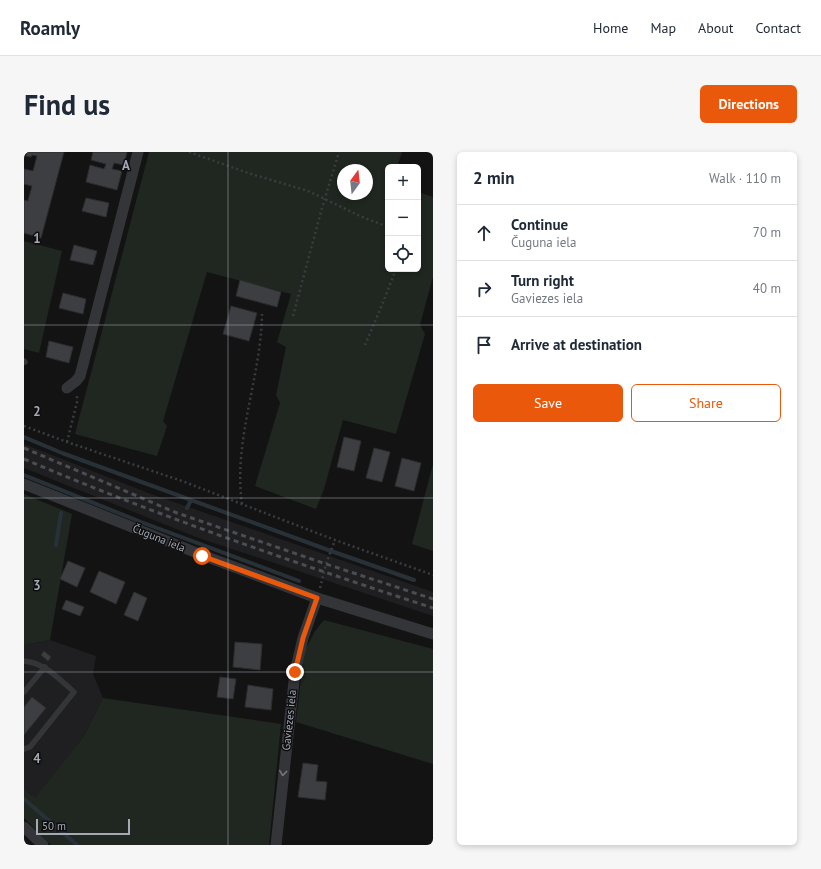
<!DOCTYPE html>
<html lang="en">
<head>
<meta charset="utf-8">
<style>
  body { margin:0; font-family:"PT Sans",sans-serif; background:#f6f6f7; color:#1f2937 }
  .controls { position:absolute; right:12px; top:12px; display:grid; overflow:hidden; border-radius:6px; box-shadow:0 2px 6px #0003 }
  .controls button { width:36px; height:36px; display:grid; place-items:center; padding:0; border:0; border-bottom:1px solid #e0e1e3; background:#fff; color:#1f2937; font:20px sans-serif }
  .compass { position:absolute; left:313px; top:12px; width:36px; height:36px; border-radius:50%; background:#fff; box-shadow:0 2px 6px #0003; rotate:15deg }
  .scale { position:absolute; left:12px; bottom:10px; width:94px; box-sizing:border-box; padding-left:4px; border:2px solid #a4a9b5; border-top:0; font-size:11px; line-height:14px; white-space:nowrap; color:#a4a9b5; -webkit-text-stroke:3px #0e0e0f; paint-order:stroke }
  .stop { position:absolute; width:12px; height:12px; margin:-9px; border:3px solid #ea580c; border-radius:50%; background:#fff }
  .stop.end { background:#ea580c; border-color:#fff; box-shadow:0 1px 4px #0008 }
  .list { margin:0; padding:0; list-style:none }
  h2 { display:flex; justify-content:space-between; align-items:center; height:52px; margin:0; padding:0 16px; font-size:17px }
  h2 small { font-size:13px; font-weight:400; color:#747a83 }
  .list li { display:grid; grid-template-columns:26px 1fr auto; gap:12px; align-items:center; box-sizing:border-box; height:56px; padding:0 16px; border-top:1px solid #e0e1e3 }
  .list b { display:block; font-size:15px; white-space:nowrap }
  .list p { margin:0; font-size:13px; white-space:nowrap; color:#747a83 }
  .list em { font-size:13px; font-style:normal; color:#747a83 }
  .actions { display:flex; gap:8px; padding:12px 16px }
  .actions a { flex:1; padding:9px 0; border:1px solid #ea580c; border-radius:6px; text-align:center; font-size:14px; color:#ea580c }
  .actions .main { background:#ea580c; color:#fff }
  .icon { flex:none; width:22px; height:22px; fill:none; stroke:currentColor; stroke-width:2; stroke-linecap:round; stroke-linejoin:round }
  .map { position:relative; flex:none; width:409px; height:693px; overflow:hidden; border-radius:6px }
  header { display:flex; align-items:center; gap:24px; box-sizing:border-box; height:56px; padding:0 20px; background:#fff; border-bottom:1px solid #e0e1e3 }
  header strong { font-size:19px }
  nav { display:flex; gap:22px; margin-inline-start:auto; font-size:14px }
  .intro { display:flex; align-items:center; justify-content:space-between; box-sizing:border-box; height:96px; padding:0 24px }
  h1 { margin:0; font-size:28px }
  .button { padding:10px 18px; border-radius:6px; background:#ea580c; color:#fff; font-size:14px; font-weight:700 }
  main { display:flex; gap:24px; padding:0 24px }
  aside { flex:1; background:#fff; border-radius:6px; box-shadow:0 2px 6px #0003 }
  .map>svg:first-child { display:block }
  .built { fill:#1f1f21 }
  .green { fill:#1f2720; fill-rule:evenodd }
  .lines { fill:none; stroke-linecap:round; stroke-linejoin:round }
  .stream { stroke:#293138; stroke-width:4 }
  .building { fill:#3d3e41; stroke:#2d2d30 }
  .path { stroke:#3a3c40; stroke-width:2.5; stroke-dasharray:2 3; stroke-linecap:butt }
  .service { stroke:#343539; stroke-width:5.5 }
  .minor { stroke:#343539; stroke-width:11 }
  .rail { stroke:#4b4d52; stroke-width:3; stroke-dasharray:5 4; stroke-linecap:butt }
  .oneway { stroke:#72757d }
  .route { stroke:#ea580c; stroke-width:5 }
  .grid { fill:none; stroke:#a4a9b5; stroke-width:1; stroke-opacity:0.55 }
  .labels { text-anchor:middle; stroke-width:3; stroke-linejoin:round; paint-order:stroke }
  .street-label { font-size:11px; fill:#a4a9b5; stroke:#0e0e0f }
  .grid-label { font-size:13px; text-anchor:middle; font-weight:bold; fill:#a4a9b5; stroke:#0e0e0f; stroke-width:3; stroke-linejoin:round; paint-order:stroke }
</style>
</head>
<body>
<header>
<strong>Roamly</strong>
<nav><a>Home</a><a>Map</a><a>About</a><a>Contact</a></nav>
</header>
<div class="intro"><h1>Find us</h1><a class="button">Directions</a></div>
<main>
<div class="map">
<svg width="409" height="693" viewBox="0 0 409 693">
  <rect width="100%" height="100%" fill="#131314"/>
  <!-- built -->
  <g class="built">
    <path d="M 0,292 L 127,342 L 409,440 L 409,464 L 172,385 L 0,316 Z"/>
    <path d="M 26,488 L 72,504 L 69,522 L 79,546 L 60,584 L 11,647 L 0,637 L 0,493 Z"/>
  </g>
  <!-- green -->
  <g class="green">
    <path d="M 125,0 L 378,0 L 373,15 L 364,15 L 364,117 L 394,117 L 394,40 L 409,45 L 409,126 L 408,128 L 396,173 L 401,182 L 372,282 L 319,268 L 300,337 L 292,357 L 231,334 L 256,251 L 252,243 L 262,195 L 253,190 L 267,142 L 183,120 L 139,269 L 143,274 L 133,304 L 51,282 ZM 319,18 L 343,18 L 343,42 L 319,42 Z"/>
    <path d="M 0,89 L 38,99 L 15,201 L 0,197 Z"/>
    <path d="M 409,312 L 409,399 L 388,392 Z"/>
    <path d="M 0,342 L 48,362 L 26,488 L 0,493 Z"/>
    <path d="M 300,468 L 409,497 L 409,612 L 272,570 L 280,500 L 291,479 Z"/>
    <path d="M 79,546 L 257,572 L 245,693 L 27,693 L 0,666 L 0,637 L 11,646 L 60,584 Z"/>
  </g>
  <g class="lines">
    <!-- stream -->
    <g class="stream">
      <path d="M 0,285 L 38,301 L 307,399 L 390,428"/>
      <path d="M 0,323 L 117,370 L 275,429"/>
      <path d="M 163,356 L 167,348"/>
      <path d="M 32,393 L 37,361"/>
      <path d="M 0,647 L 53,693"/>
    </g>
  </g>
  <!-- building -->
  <g class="building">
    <path d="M 3,0 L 40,0 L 17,86 L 0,81 L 0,48 L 4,49 L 8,34 L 0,32 L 0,17 L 9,19 L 13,4 L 8,3 L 7,5 L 2,4 Z"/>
    <path d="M 69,0 L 103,0 L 100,13 L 90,11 L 88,17 L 98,19 L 93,38 L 62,30 L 66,13 L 80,17 L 82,12 L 67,8 Z"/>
    <path d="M 62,46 L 85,51 L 82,65 L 58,59 Z"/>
    <path d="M 50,93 L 73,99 L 69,113 L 46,108 Z"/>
    <path d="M 216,128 L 257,140 L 253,155 L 212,144 Z"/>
    <path d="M 39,141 L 62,147 L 59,162 L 35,156 Z"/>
    <path d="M 207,154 L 233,161 L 225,189 L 199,182 Z"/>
    <path d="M 25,189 L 49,195 L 45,211 L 22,205 Z"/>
    <path d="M 320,285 L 337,289 L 330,319 L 313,315 Z"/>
    <path d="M 350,296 L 366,300 L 358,330 L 342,326 Z"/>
    <path d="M 378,306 L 397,311 L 390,339 L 371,334 Z"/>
    <path d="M 44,409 L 61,416 L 53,435 L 36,427 Z"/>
    <path d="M 75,419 L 101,430 L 92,452 L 66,440 Z"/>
    <path d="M 110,440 L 123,446 L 114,469 L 100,463 Z"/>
    <path d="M 42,448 L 60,455 L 56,464 L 38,457 Z"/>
    <path d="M 211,490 L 238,492 L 236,518 L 209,515 Z"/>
    <path d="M 20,499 L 27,505 L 24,509 L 17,503 Z"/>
    <path d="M 196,525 L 212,527 L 209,547 L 193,545 Z"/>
    <path d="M 224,533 L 249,537 L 247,558 L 221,555 Z"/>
    <path d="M 8,545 L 22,556 L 0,583 L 0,555 Z"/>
    <path d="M 279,611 L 294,613 L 292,629 L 303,630 L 301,648 L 274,645 Z"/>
  </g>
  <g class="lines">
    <!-- path -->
    <g class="path">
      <path d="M 165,0 L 224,21 L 284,39 L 336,64 L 364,75"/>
      <path d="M 269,164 L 298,56 L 315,0"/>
      <path d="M 341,193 L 358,153 L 372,117"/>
      <path d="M 0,274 L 43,290 L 158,329 L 311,388 L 409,423"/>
      <path d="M 43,290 L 53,250 L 53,242"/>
      <path d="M 218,352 C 209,288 237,226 238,162"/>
      <path d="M 296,436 L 302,412 L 311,388"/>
    </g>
    <!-- service -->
    <g class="service">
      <path d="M 0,209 L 1,210"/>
      <path d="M 0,509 C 21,511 35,527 50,540 L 6,595 L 0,597"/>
      <path d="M 0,540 L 21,515"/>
    </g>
    <!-- minor -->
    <g class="minor">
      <path d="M 43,236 L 52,229 L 56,224 L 114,0"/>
      <path d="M 0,332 L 178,403 L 293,446 L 409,482"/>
      <path d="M 0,675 L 19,693"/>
      <path d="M 252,693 L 271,520 L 279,486 L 293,446"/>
    </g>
    <!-- rail -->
    <g class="rail">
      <path d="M 0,296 L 153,361 L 302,412 L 409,447"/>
      <path d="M 0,307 C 134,364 271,411 409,456"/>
    </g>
  </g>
  <!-- one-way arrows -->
  <defs><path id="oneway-chevron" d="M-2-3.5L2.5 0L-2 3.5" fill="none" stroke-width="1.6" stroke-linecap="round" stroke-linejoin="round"/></defs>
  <use class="oneway" href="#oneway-chevron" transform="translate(259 621) rotate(96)"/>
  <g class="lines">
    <!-- route -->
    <path class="route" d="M 178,404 L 293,446 L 279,486 L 271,520"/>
  </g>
  <!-- grid -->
  <path class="grid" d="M 204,0 L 204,693M 0,173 L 409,173M 0,346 L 409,346M 0,520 L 409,520"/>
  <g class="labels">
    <!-- street labels -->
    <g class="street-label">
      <text transform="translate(135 386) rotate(22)" y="4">Čuguna iela</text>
      <text transform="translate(265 568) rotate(-84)" y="4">Gaviezes iela</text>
    </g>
  </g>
  <g class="grid-label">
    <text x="102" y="18">A</text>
    <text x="13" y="91">1</text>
    <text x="13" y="264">2</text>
    <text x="13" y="438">3</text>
    <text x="13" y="611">4</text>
  </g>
</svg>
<div class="controls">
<button>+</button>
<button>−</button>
<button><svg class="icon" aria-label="locate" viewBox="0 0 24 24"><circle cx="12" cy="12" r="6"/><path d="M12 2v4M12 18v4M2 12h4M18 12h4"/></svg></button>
</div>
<svg class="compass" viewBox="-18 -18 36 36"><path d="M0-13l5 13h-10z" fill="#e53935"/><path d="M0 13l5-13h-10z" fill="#747a83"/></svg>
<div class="scale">50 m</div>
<div class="stop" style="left:178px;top:404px"></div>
<div class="stop end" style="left:271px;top:520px"></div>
</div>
<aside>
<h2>2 min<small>Walk · 110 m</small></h2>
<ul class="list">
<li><svg class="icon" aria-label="ahead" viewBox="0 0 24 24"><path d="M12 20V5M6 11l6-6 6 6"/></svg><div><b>Continue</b><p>Čuguna iela</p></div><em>70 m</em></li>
<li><svg class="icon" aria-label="right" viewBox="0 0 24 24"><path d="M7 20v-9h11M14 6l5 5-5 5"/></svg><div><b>Turn right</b><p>Gaviezes iela</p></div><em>40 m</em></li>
<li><svg class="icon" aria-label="arrive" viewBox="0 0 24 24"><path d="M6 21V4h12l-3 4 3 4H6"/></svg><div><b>Arrive at destination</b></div></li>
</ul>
<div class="actions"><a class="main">Save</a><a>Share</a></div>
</aside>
</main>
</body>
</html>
